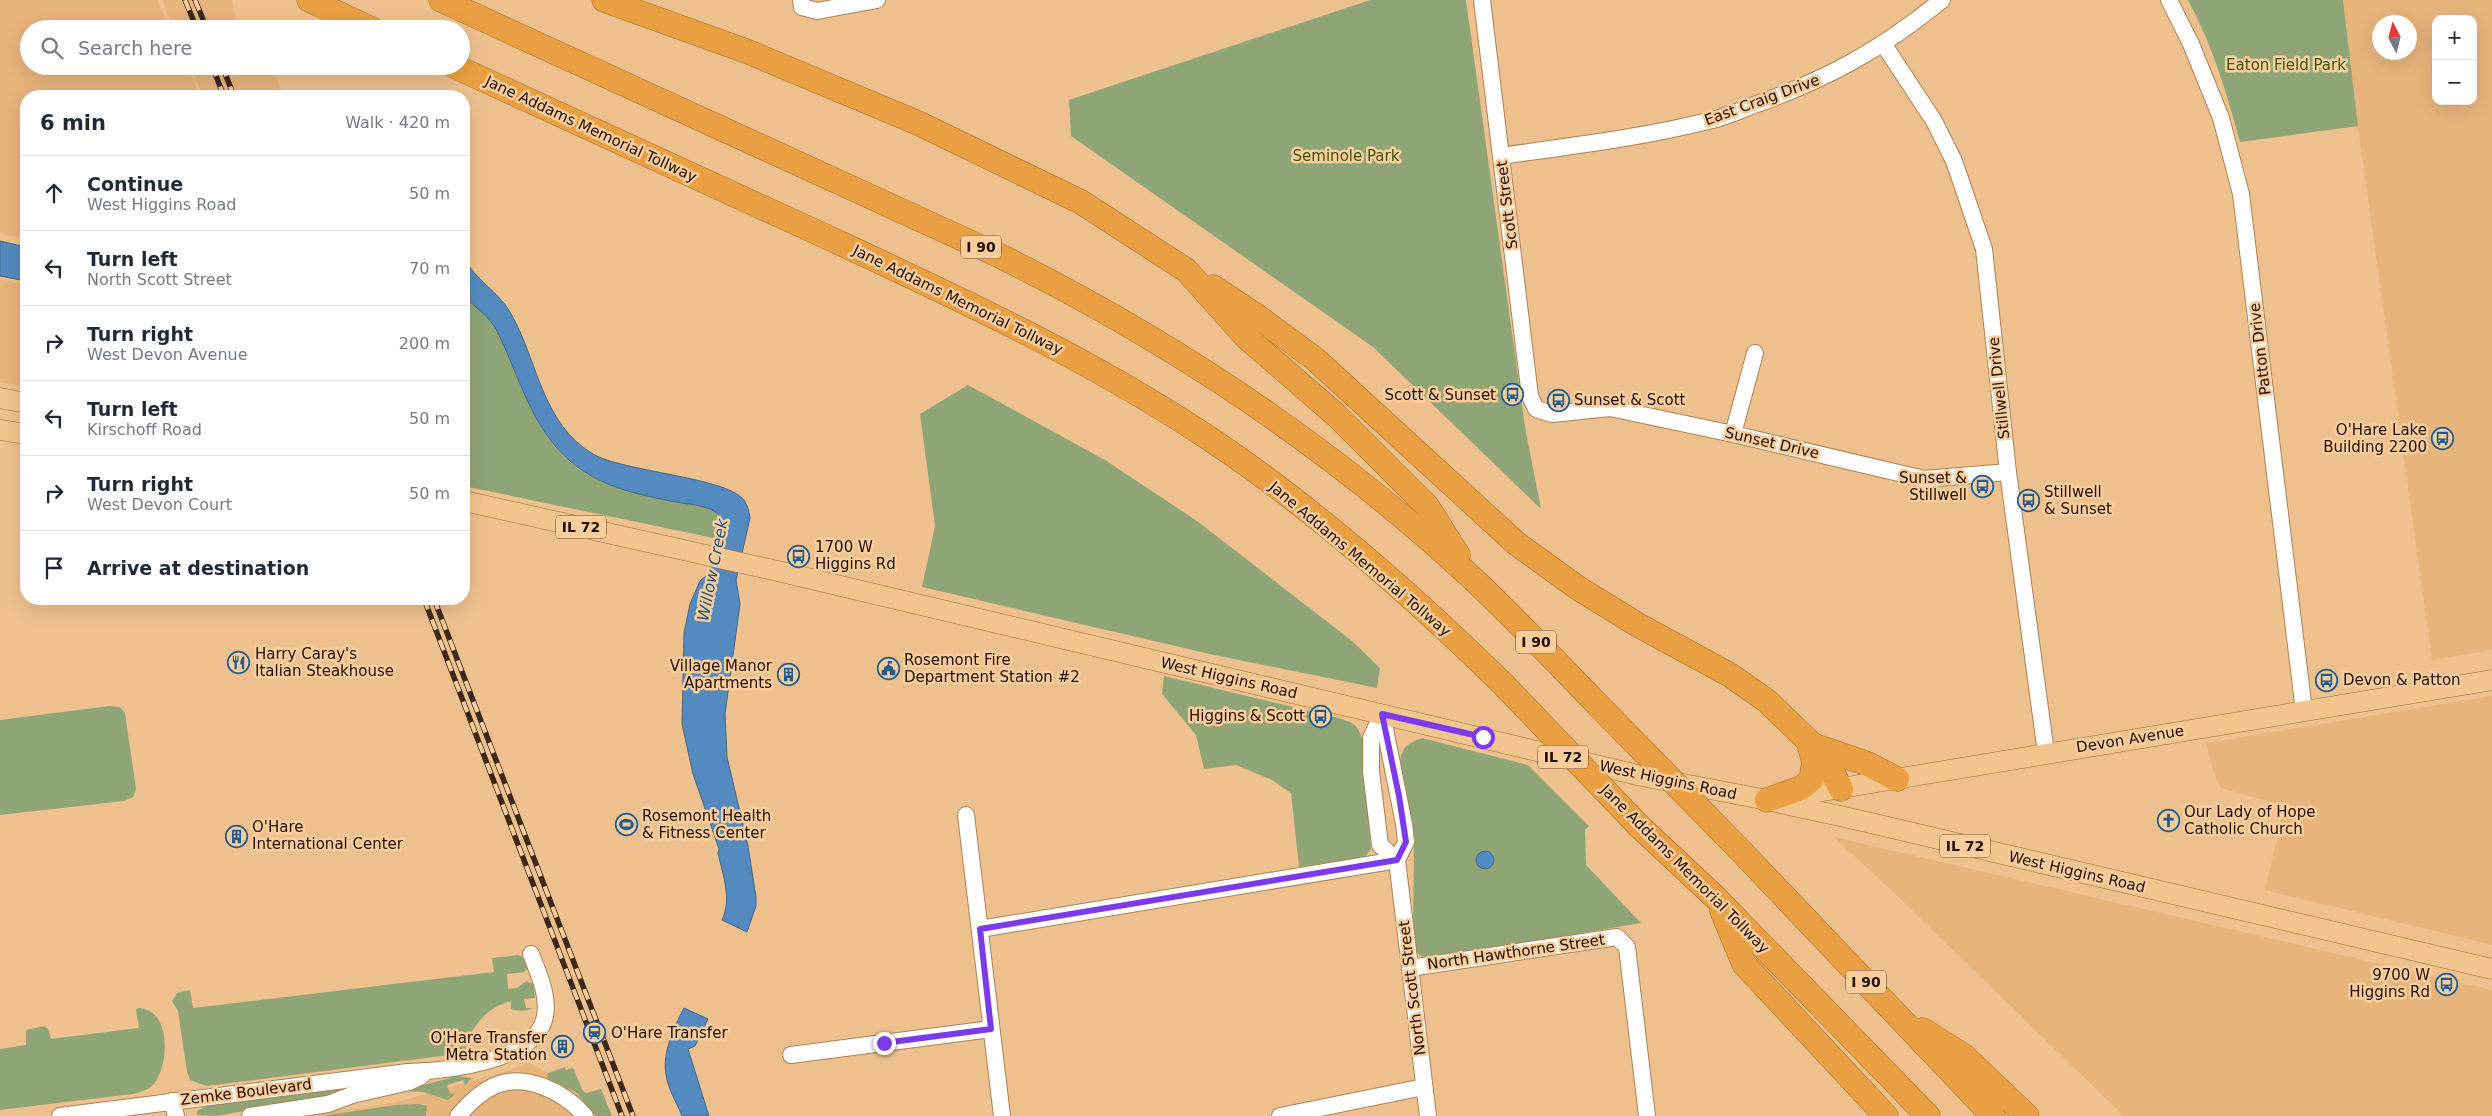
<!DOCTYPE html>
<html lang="en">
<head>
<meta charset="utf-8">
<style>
  body { margin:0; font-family:"DejaVu Sans",sans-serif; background:#f2f2f3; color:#1f2937 }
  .controls { position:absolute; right:15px; top:15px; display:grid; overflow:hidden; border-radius:10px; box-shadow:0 5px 20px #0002 }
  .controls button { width:45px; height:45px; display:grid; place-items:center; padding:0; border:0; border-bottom:1px solid #e0e1e3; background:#fff; color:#1f2937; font:25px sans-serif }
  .compass { position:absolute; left:2372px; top:15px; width:45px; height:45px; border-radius:50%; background:#fff; box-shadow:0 5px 20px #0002; rotate:353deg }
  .stop { position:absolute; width:15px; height:15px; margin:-11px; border:4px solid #7c3aed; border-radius:50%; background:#fff }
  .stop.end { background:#7c3aed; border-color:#fff; box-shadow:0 1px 5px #0008 }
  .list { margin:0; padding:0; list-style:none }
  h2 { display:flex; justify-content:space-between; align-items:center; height:65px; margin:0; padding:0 20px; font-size:21px }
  h2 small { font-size:16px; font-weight:400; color:#747a83 }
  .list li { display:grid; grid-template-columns:32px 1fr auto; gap:15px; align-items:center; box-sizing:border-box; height:75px; padding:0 20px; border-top:1px solid #e0e1e3 }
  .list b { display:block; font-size:19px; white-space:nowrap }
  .list p { margin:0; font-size:16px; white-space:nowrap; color:#747a83 }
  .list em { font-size:16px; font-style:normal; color:#747a83 }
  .icon { flex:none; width:28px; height:28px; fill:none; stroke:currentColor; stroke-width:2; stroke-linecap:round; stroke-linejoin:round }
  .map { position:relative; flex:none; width:2492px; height:1116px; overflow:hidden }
  .search { position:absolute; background:#fff; box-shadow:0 5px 20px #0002; left:20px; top:20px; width:450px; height:55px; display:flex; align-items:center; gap:12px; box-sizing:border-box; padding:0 18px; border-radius:28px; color:#747a83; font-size:19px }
  .panel { position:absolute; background:#fff; box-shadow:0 5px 20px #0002; left:20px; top:90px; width:450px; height:515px; border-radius:20px }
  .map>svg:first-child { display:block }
  .built { fill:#e7b47c; fill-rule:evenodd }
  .green { fill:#8fa576 }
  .water { fill:#538bc0; stroke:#436686 }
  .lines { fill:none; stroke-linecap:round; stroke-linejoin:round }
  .minor-casing { stroke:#ac8252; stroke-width:18 }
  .major-casing { stroke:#a36c2b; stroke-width:21 }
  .highway-casing { stroke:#a36c2b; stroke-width:25 }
  .minor { stroke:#fff; stroke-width:16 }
  .major { stroke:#f2c58e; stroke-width:20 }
  .highway { stroke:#ea9f42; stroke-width:24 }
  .rail-casing { stroke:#3c2814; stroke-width:5.5 }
  .rail { stroke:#fbcd9b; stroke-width:4; stroke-dasharray:11; stroke-linecap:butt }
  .highway-bridge-casing { stroke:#a36c2b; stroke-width:25; stroke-linecap:butt }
  .highway-bridge { stroke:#ea9f42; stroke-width:24 }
  .route { stroke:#7c3aed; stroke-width:6 }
  .labels { text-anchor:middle; stroke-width:5; stroke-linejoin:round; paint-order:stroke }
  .shield { fill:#fbcd9b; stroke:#60472e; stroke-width:1 }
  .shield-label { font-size:14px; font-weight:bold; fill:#1e0e00 }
  .park-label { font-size:15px; fill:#3a5609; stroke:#fbcd9b }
  .street-label { font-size:15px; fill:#1e0e00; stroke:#fbcd9b }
  .poi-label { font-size:15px; fill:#1e0e00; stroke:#fbcd9b; text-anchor:start }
  .water-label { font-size:16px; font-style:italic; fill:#165387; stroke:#fbcd9b }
</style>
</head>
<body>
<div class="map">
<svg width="2492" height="1116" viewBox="0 0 2492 1116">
  <rect width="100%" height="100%" fill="#eec08e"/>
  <!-- built -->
  <g class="built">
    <path d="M 0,0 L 157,0 L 170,29 L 29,29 L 29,66 L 187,66 L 200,96 L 26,96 L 26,239 L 0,233 Z"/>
    <path d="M 162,0 L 232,0 L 237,29 L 174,29 Z"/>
    <path d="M 2343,0 L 2492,0 L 2492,650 L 2432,660 L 2358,126 ZM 2436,19 L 2473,19 L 2473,101 L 2436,101 ZM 2380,22 L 2410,22 L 2410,52 L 2380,52 Z"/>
    <path d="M 190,66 L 266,66 L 275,71 L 283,96 L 203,96 Z"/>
    <path d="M 0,279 L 26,285 L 26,387 L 0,382 Z"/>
    <path d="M 2492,696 L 2492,945 L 2265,890 L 2285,806 L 2221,788 L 2213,771 L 2206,743 Z"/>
    <path d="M 1834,837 L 2492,990 L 2492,1116 L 2124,1116 L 1888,887 Z"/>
    <path d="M 528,1062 L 586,1093 L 601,1089 L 612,1116 L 280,1116 L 357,1109 L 401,1101 L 510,1070 Z"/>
  </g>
  <!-- green -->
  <g class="green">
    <path d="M 1370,0 L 1466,0 L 1525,427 L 1541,509 L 1373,347 L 1071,136 L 1069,100 Z"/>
    <path d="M 2188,0 L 2343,0 L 2358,126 L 2240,142 C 2227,94 2212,44 2188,0 Z"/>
    <path d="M 464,296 C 474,306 491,318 497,331 C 524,385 536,451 596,479 C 622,490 649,497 676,502 C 688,505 702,505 713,510 C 722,517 721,528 718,539 L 464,486 Z"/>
    <path d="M 968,385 L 1105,460 L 1197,521 L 1352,641 L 1380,668 L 1377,688 L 1214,655 L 922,587 L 935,526 L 920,414 Z"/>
    <path d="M 1164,676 L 1335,717 C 1352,722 1358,723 1363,742 L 1371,849 L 1365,857 L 1299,867 L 1291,793 L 1272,780 L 1236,765 L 1204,769 L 1196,735 L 1162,694 Z"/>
    <path d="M 109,706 L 120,707 L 125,713 L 136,789 L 133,797 L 124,801 L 0,815 L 0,720 Z"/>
    <path d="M 1422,738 L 1528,765 L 1589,826 L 1585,830 L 1586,865 L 1641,923 L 1451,955 C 1435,957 1422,963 1413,947 L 1414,835 L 1400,760 C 1403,746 1409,743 1422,738 Z"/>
    <path d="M 518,955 L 525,958 L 528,968 L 524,972 L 507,974 L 508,989 L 517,988 L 526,981 L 533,984 L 535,998 L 524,999 L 526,1008 L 533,1008 C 526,1012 518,1011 511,1009 L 511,1001 C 489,1007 478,1020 467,1040 L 457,1042 L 458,1047 L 466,1046 L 465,1053 L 207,1086 L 190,1080 L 187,1072 L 178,1011 L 172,1001 L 177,993 L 190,990 L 193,1008 L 494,972 L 492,958 Z"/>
    <path d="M 138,1008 C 171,1009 169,1061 156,1081 C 151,1089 142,1092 133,1094 L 0,1110 L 0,1049 L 26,1045 L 26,1030 L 45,1026 L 48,1029 L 51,1039 L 139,1028 L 136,1010 Z"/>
    <path d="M 565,1067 L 566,1070 L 573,1068 L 583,1091 L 586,1093 L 601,1089 L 612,1116 L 596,1116 L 576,1092 L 547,1078 L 548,1073 Z"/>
    <path d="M 457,1076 L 472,1078 L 465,1085 L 463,1080 L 447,1085 L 450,1094 L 456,1093 L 448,1100 L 423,1092 L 402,1091 Z"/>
    <path d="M 360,1085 L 361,1089 L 217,1116 L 197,1115 L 197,1111 L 210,1104 Z"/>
    <path d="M 419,1104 L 427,1106 L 426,1116 L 322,1116 L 396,1105 Z"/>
  </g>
  <!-- water -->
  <g class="water">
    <path d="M 0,241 L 26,247 L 26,281 L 0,276 Z"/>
    <path d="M 464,258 C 475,280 498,291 510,312 C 538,360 541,423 593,454 C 624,472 726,477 744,500 C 748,506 749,512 750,518 L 736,580 L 740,604 L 725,714 L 727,757 L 748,846 L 756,897 L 756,906 L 747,932 L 722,920 C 732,898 723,876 718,853 L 719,849 L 693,774 L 682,724 L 684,633 L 690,604 L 700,581 L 708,574 L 719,534 L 719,515 C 707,504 690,505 676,502 C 645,496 610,489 583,471 C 533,438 522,381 497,331 C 491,318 474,306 464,296 Z"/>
    <circle cx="1485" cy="860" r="9"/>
    <path d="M 684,1008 L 708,1019 L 695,1046 L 688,1049 L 709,1116 L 682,1116 C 677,1103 668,1089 666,1075 C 662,1053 674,1027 684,1008 Z"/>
  </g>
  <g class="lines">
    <defs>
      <g id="minor">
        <path d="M 801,0 L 802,7 L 817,11 L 877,0"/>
        <path d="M 1482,0 L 1530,396 L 1536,409 L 1552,414 L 1610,408 L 1733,434 L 1924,479 L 2008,472"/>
        <path d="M 2169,0 L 2191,44 L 2221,118 L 2241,194 L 2304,711"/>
        <path d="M 1884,45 L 1934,121 L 1954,161 L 1984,249 L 2008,472 L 2046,753"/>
        <path d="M 1501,156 C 1570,146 1640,138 1708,121 C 1723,118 1739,111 1754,105 C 1828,79 1882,49 1942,0"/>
        <path d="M 1733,434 L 1755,353"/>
        <path d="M 1382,714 L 1404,824 L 1406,842 L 1397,860 L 1428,1116"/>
        <path d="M 1382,714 L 1371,738 L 1371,771 L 1380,845 L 1397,860"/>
        <path d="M 966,815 L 1002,1116"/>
        <path d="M 980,929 L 1397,860"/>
        <path d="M 1410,968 L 1617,937 L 1627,947 L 1647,1116"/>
        <path d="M 791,1055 L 991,1029"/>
        <path d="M 172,1101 L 176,1116"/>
        <path d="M 60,1116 L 408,1072 C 445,1071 537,1062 545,1016 C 549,995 538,973 531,954"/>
        <path d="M 250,1116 L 328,1104 L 352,1095 L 409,1082 L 422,1076"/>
        <path d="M 458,1116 C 468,1104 479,1093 494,1086 C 525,1072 565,1092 585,1116"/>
        <path d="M 1280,1116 L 1424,1087"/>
      </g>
      <g id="major">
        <path d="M 0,398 L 26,403"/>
        <path d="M 0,430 L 26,434"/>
        <path d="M 464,501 L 769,569 L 1642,776 L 1767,800 L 1858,820 L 2492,969"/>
        <path d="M 1787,797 L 2492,680"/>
      </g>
      <g id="highway">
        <path d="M 309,0 L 372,29"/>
        <path d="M 441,0 L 1000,256 C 1171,341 1331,447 1472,578 C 1516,619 1558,664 1600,707"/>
        <path d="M 604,0 L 746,51 L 918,123 L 1081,202 L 1186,270 L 1246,337 L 1336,415 L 1427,506 L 1458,555"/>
        <path d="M 454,66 C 579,124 704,181 829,238 C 960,299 1090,359 1210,439 C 1315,509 1413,596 1503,684"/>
        <path d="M 1213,287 L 1258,317 L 1315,359 L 1517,544 L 1578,588 L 1638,625 L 1730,675 L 1767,701 L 1824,756 L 1841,789"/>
        <path d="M 1813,745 L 1868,764 L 1897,779"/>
        <path d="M 1767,800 L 1801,788 L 1811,780 L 1814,762 L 1809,744"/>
        <path d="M 1639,826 L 1716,898 L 1928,1116"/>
        <path d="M 1739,849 L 1993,1116"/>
        <path d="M 1722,911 L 1744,964 L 1886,1116"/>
        <path d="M 1923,1030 L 1964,1056 L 2027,1116"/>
      </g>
    </defs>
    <!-- minor casing -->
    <use href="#minor" class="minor-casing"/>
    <!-- major casing -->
    <use href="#major" class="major-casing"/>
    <!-- highway casing -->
    <use href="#highway" class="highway-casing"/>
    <!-- minor -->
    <use href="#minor" class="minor"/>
    <!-- major -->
    <use href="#major" class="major"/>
    <!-- highway -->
    <use href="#highway" class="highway"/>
    <defs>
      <g id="rail">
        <path d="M 185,0 L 197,29"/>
        <path d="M 195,0 L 207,29"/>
        <path d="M 212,66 L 224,96"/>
        <path d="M 222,66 L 234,96"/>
        <path d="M 424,599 L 622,1116"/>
        <path d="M 434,599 L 633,1116"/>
      </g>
    </defs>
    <!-- rail casing -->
    <use href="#rail" class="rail-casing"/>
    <!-- rail -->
    <use href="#rail" class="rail"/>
    <defs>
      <g id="highway-bridge">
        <path d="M 1503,684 L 1639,826"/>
        <path d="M 1600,707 L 1739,849"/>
      </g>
    </defs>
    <!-- highway-bridge casing -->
    <use href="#highway-bridge" class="highway-bridge-casing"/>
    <!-- highway-bridge -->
    <use href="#highway-bridge" class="highway-bridge"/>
  </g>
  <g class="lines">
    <!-- route -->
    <path class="route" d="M 884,1043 L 991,1029 L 980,929 L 1397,860 L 1406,842 L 1399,796 L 1382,714 L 1483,737"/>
  </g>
  <!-- icons -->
  <defs>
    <symbol id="bus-ring" viewBox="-11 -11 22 22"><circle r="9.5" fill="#fbcd9b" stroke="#1e5c92" stroke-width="1.5"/><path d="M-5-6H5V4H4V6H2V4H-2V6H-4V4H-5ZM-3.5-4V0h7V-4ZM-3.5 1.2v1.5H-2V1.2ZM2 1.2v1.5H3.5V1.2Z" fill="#1e5c92"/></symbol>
    <symbol id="restaurant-ring" viewBox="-11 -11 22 22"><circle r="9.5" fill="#fbcd9b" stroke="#1e5c92" stroke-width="1.5"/><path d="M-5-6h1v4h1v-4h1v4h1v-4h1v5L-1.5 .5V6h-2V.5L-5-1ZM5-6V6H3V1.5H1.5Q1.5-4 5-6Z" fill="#1e5c92"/></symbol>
    <symbol id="civic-ring" viewBox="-11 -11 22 22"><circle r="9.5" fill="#fbcd9b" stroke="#1e5c92" stroke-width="1.5"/><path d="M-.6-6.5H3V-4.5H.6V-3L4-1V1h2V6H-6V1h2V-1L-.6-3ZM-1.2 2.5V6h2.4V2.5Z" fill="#1e5c92"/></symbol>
    <symbol id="building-ring" viewBox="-11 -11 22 22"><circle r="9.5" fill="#fbcd9b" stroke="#1e5c92" stroke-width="1.5"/><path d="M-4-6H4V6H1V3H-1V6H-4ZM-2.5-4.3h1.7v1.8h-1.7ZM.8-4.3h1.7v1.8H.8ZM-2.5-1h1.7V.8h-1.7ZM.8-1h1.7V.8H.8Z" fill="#1e5c92"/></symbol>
    <symbol id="church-ring" viewBox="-11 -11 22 22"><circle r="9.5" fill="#fbcd9b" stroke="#1e5c92" stroke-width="1.5"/><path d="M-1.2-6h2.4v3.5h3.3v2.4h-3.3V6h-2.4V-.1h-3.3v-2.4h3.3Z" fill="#1e5c92"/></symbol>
    <symbol id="stadium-ring" viewBox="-11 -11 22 22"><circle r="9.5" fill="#fbcd9b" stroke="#1e5c92" stroke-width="1.5"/><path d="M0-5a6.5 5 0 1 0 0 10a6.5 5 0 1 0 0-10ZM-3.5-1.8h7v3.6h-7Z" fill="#1e5c92"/></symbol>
    <symbol id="station-ring" viewBox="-11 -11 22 22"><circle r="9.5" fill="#fbcd9b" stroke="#1e5c92" stroke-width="1.5"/><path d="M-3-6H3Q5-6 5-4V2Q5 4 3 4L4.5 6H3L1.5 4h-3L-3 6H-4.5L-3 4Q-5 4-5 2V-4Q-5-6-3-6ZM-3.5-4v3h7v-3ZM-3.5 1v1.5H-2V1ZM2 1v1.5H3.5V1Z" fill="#1e5c92"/></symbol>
  </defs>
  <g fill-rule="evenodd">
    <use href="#bus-ring" x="1500" y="382" width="25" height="25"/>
    <use href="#bus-ring" x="1546" y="388" width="25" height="25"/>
    <use href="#bus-ring" x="2430" y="426" width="25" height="25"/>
    <use href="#bus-ring" x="1970" y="474" width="25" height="25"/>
    <use href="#bus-ring" x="2016" y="488" width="25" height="25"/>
    <use href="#bus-ring" x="786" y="544" width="25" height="25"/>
    <use href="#restaurant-ring" x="226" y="650" width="25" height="25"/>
    <use href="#civic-ring" x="876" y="656" width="25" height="25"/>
    <use href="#building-ring" x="776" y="662" width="25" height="25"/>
    <use href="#bus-ring" x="2314" y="668" width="25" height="25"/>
    <use href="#bus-ring" x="1308" y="704" width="25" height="25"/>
    <use href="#church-ring" x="2156" y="808" width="25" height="25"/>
    <use href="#stadium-ring" x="614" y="812" width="25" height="25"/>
    <use href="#building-ring" x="224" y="824" width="25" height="25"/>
    <use href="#bus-ring" x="2434" y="972" width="25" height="25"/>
    <use href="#station-ring" x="582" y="1020" width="25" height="25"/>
    <use href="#building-ring" x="550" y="1034" width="25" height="25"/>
  </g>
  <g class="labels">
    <!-- shield labels -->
    <g class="shield">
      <rect x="961" y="235.5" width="40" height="23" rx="4"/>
      <rect x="556" y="515.5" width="50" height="23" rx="4"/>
      <rect x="1516" y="630.5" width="40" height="23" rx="4"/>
      <rect x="1538" y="745.5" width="50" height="23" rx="4"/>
      <rect x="1940" y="834.5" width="50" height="23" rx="4"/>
      <rect x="1846" y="970.5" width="40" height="23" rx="4"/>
    </g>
    <g class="shield-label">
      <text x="981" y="252">I 90</text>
      <text x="581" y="532">IL 72</text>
      <text x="1536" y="647">I 90</text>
      <text x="1563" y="762">IL 72</text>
      <text x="1965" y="851">IL 72</text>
      <text x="1866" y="987">I 90</text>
    </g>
    <!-- park labels -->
    <g class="park-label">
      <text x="2286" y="70">Eaton Field Park</text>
      <text x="1346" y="161">Seminole Park</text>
    </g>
    <!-- street labels -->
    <g class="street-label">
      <text transform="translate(1762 100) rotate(-20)" y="5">East Craig Drive</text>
      <text transform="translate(591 129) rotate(25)" y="5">Jane Addams Memorial Tollway</text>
      <text transform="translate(1507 205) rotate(-97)" y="5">Scott Street</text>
      <text transform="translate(958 300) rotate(26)" y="5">Jane Addams Memorial Tollway</text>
      <text transform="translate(2260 349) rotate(-97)" y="5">Patton Drive</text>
      <text transform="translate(1999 388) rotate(-96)" y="5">Stillwell Drive</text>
      <text transform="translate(1772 443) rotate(13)" y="5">Sunset Drive</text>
      <text transform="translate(1360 559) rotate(40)" y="5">Jane Addams Memorial Tollway</text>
      <text transform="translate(1229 678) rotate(13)" y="5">West Higgins Road</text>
      <text transform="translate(2130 739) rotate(-9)" y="5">Devon Avenue</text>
      <text transform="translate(1668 780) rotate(12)" y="5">West Higgins Road</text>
      <text transform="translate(1685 869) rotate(45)" y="5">Jane Addams Memorial Tollway</text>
      <text transform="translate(2077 872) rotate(13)" y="5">West Higgins Road</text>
      <text transform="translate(1516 952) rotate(-8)" y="5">North Hawthorne Street</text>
      <text transform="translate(1412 988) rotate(-97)" y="5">North Scott Street</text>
      <text transform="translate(246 1092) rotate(-7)" y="5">Zemke Boulevard</text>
    </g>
    <!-- poi labels -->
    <g class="poi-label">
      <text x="1496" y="400" text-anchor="end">Scott &amp; Sunset</text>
      <text x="1574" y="405">Sunset &amp; Scott</text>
      <text x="2427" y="435" text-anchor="end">O'Hare Lake<tspan x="2427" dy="17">Building 2200</tspan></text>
      <text x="1967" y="483" text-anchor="end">Sunset &amp;<tspan x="1967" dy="17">Stillwell</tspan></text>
      <text x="2044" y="497">Stillwell<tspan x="2044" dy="17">&amp; Sunset</tspan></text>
      <text x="815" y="552">1700 W<tspan x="815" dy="17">Higgins Rd</tspan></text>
      <text x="255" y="659">Harry Caray's<tspan x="255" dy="17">Italian Steakhouse</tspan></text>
      <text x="904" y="665">Rosemont Fire<tspan x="904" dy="17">Department Station #2</tspan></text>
      <text x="772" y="671" text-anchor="end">Village Manor<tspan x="772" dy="17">Apartments</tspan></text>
      <text x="2343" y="685">Devon &amp; Patton</text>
      <text x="1305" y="721" text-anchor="end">Higgins &amp; Scott</text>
      <text x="2184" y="817">Our Lady of Hope<tspan x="2184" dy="17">Catholic Church</tspan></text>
      <text x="642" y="821">Rosemont Health<tspan x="642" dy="17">&amp; Fitness Center</tspan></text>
      <text x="252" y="832">O'Hare<tspan x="252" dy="17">International Center</tspan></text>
      <text x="2430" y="980" text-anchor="end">9700 W<tspan x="2430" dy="17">Higgins Rd</tspan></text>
      <text x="611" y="1038">O'Hare Transfer</text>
      <text x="547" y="1043" text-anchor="end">O'Hare Transfer<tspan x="547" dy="17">Metra Station</tspan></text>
    </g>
    <!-- water labels -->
    <g class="water-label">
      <text transform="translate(712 570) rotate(-79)" y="6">Willow Creek</text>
    </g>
  </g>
</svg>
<div class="controls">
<button>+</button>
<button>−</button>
</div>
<svg class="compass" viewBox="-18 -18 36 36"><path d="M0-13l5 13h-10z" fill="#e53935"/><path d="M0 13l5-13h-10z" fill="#747a83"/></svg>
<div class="stop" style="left:1483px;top:737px"></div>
<div class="stop end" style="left:884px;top:1043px"></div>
<div class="search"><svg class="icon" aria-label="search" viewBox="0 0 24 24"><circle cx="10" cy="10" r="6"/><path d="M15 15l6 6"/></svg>Search here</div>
<section class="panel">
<h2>6 min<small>Walk · 420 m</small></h2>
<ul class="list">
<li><svg class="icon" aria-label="ahead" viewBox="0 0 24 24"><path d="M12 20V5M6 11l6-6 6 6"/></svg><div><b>Continue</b><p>West Higgins Road</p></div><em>50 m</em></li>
<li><svg class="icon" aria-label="left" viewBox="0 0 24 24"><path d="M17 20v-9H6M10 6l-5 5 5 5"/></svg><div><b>Turn left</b><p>North Scott Street</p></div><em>70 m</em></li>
<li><svg class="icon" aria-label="right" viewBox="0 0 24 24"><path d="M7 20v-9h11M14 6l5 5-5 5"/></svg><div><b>Turn right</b><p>West Devon Avenue</p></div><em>200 m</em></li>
<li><svg class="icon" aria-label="left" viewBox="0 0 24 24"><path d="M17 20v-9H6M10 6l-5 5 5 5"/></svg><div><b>Turn left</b><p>Kirschoff Road</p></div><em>50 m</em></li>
<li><svg class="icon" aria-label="right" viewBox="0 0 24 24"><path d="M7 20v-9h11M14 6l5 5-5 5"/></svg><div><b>Turn right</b><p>West Devon Court</p></div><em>50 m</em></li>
<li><svg class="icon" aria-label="arrive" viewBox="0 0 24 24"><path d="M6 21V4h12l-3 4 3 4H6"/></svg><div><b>Arrive at destination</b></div></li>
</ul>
</section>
</div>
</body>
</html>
